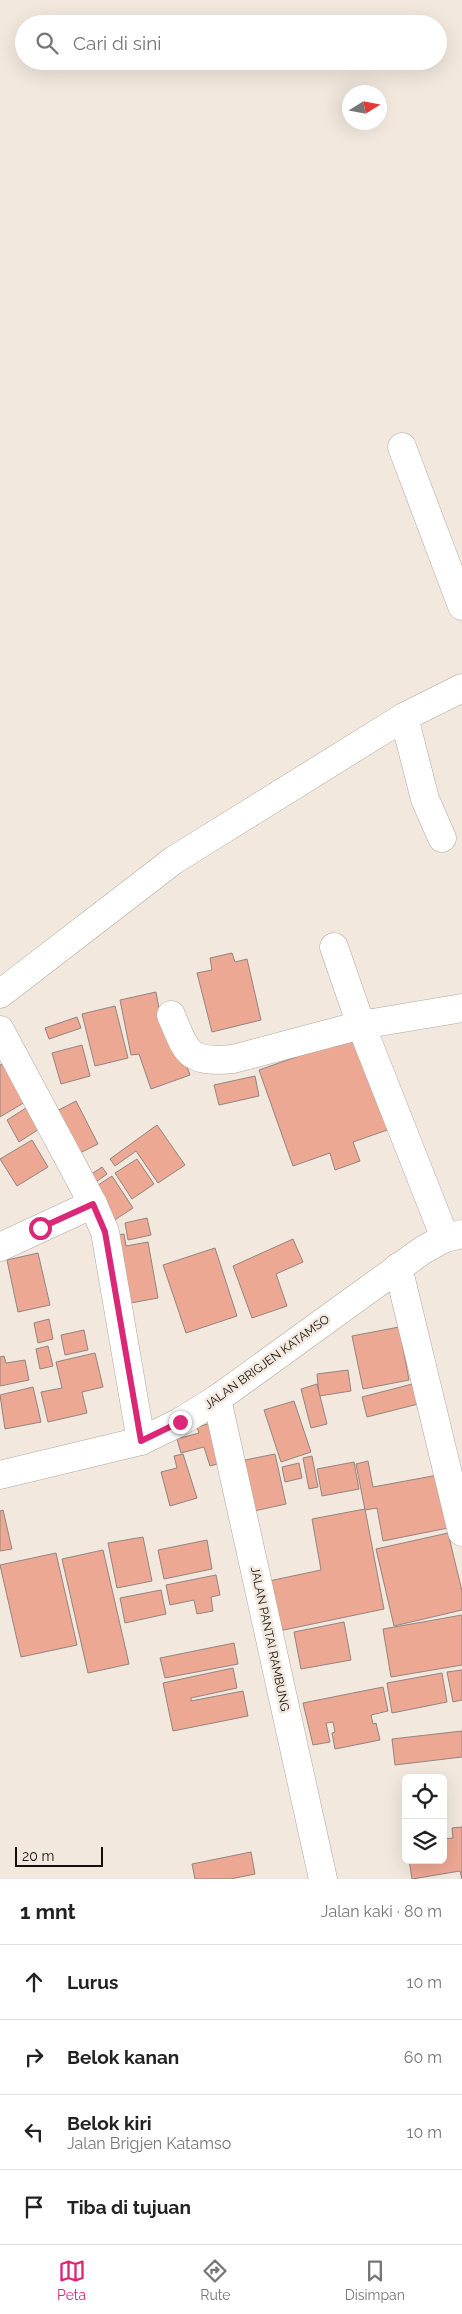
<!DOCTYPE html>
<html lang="id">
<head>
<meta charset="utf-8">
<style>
  body { margin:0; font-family:Raleway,sans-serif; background:#f6f6f6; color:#222 }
  .controls { position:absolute; right:15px; bottom:15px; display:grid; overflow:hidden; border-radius:8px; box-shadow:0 5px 20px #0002 }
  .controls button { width:45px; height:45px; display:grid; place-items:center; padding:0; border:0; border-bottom:1px solid #e0e0e0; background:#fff; color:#222; font:25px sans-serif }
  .compass { position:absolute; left:342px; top:85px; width:45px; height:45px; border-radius:50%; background:#fff; box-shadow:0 5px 20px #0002; rotate:79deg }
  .scale { position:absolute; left:15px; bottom:12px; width:88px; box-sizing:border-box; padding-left:5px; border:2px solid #110e0b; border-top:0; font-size:14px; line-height:18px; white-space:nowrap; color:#110e0b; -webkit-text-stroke:4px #f2e8de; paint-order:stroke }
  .stop { position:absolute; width:15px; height:15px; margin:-11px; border:4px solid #db2777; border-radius:50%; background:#fff }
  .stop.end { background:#db2777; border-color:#fff; box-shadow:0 1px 5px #0008 }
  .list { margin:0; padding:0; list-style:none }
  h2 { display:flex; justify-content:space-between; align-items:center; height:65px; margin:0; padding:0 20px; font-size:21px }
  h2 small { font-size:16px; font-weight:400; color:#767676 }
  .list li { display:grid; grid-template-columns:32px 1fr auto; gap:15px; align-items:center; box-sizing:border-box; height:75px; padding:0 20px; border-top:1px solid #e0e0e0 }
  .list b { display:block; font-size:19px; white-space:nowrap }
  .list p { margin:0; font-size:16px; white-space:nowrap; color:#767676 }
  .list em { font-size:16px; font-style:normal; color:#767676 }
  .icon { flex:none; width:28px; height:28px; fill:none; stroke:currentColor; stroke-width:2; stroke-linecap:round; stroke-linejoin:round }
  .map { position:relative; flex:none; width:462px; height:1879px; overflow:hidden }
  .search { position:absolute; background:#fff; box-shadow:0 5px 20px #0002; left:15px; right:15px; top:15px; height:55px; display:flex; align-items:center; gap:12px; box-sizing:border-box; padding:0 18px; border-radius:28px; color:#767676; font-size:19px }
  .sheet { height:365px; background:#fff }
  nav { display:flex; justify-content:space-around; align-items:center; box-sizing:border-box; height:70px; border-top:1px solid #e0e0e0; background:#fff; font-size:14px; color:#767676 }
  nav a { display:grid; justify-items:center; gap:2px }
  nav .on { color:#db2777 }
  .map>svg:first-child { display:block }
  .building { fill:#eda894; stroke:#928480 }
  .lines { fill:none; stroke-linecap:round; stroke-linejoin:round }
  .street-casing { stroke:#b0a79d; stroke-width:29 }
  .primary-casing { stroke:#b0a79d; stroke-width:29 }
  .street { stroke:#fff; stroke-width:28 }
  .primary { stroke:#fff; stroke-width:28 }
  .route { stroke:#db2777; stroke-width:6 }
  .labels { text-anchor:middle; stroke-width:5; stroke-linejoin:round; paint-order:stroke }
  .street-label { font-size:12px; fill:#110e0b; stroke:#f2e8de }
</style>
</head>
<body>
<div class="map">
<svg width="462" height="1879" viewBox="0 0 462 1879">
  <rect width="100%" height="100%" fill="#f2e8de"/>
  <!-- building -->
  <g class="building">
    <path d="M 232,953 L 235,962 L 247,959 L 261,1020 L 212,1032 L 197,973 L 212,970 L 210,958 Z"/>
    <path d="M 156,992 L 160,1014 L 167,1012 L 190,1075 L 151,1089 L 139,1054 L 131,1055 L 120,1000 Z"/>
    <path d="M 115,1006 L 128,1058 L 95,1066 L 82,1014 Z"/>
    <path d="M 77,1017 L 81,1028 L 49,1039 L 45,1028 Z"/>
    <path d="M 356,1036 L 390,1129 L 353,1142 L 360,1161 L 335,1170 L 330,1153 L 293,1166 L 259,1070 Z"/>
    <path d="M 82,1045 L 90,1076 L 61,1084 L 52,1053 Z"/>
    <path d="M 2,1064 L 25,1102 L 0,1117 L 0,1065 Z"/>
    <path d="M 255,1076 L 259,1096 L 219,1105 L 214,1085 Z"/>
    <path d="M 76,1101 L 98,1144 L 70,1158 L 49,1115 Z"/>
    <path d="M 26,1108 L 39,1129 L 19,1142 L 7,1120 Z"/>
    <path d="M 157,1125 L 185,1165 L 158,1183 L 136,1151 L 115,1166 L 110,1159 Z"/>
    <path d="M 32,1140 L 48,1167 L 17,1186 L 0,1159 Z"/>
    <path d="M 137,1159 L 154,1184 L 132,1199 L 115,1173 Z"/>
    <path d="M 102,1167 L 107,1174 L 89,1187 L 84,1179 Z"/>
    <path d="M 112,1176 L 133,1208 L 110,1223 L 89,1191 Z"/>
    <path d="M 147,1218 L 151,1235 L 128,1240 L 125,1223 Z"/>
    <path d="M 124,1234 L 126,1246 L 148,1242 L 158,1298 L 120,1305 L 108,1236 Z"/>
    <path d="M 293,1239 L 303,1262 L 276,1274 L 287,1306 L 252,1318 L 233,1266 Z"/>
    <path d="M 215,1248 L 237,1316 L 186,1333 L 163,1265 Z"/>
    <path d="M 38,1253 L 50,1305 L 18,1312 L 7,1260 Z"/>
    <path d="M 49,1319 L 53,1339 L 38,1343 L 34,1323 Z"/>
    <path d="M 399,1327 L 409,1380 L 363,1389 L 352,1336 Z"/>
    <path d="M 84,1330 L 88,1350 L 65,1355 L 61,1335 Z"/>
    <path d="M 48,1346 L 53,1366 L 40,1369 L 36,1349 Z"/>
    <path d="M 95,1353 L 103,1387 L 82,1392 L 87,1413 L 48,1422 L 41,1392 L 62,1388 L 56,1362 Z"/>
    <path d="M 4,1356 L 6,1363 L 25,1360 L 29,1380 L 0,1386 L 0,1357 Z"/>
    <path d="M 348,1370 L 351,1391 L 319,1396 L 317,1374 Z"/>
    <path d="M 416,1383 L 422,1403 L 367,1417 L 362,1397 Z"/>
    <path d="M 317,1384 L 327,1424 L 311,1428 L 301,1389 Z"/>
    <path d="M 33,1387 L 41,1422 L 5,1429 L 0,1395 Z"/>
    <path d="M 294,1401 L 311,1452 L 281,1462 L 264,1410 Z"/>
    <path d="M 211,1423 L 224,1462 L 210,1466 L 204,1447 L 181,1453 L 177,1439 L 199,1433 L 197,1427 Z"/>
    <path d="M 183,1454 L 197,1498 L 170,1506 L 161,1472 L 177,1468 L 174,1456 Z"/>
    <path d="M 275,1454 L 286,1504 L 254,1511 L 245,1460 Z"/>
    <path d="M 312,1456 L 318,1487 L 309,1489 L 303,1458 Z"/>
    <path d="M 368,1461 L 373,1487 L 438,1475 L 448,1528 L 383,1541 L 377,1508 L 365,1510 L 356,1464 Z"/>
    <path d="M 354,1462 L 359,1489 L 322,1496 L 317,1469 Z"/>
    <path d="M 299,1463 L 302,1478 L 285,1482 L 282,1467 Z"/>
    <path d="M 365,1509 L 384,1609 L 279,1631 L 269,1581 L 321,1570 L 312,1519 Z"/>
    <path d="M 3,1510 L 12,1549 L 0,1551 L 0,1511 Z"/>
    <path d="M 448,1533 L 462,1591 L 462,1610 L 394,1626 L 376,1549 Z"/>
    <path d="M 143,1537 L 152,1581 L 117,1588 L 108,1543 Z"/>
    <path d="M 207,1540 L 212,1569 L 164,1579 L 158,1550 Z"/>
    <path d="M 103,1550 L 129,1664 L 88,1673 L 62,1559 Z"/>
    <path d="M 56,1553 L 77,1645 L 21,1657 L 0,1565 Z"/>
    <path d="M 216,1575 L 220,1595 L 211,1597 L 213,1611 L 197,1614 L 194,1600 L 170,1605 L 166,1585 Z"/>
    <path d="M 161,1590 L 166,1614 L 125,1623 L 120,1598 Z"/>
    <path d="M 462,1615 L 462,1665 L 391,1677 L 383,1629 Z"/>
    <path d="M 344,1622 L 351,1660 L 301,1669 L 294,1632 Z"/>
    <path d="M 234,1643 L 238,1664 L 165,1678 L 160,1658 Z"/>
    <path d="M 233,1668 L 237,1688 L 191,1698 L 191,1701 L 243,1691 L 248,1716 L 173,1731 L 163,1683 Z"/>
    <path d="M 462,1670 L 462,1700 L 453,1702 L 447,1672 Z"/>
    <path d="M 442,1673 L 447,1702 L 392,1713 L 387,1683 Z"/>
    <path d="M 383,1687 L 388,1711 L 371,1715 L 373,1724 L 376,1723 L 380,1740 L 335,1749 L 332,1733 L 335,1732 L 333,1722 L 326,1723 L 330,1742 L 313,1745 L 303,1703 Z"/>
    <path d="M 462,1731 L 462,1757 L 395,1765 L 392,1739 Z"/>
    <path d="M 462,1827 L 462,1879 L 460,1871 L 412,1879 L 409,1860 L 443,1860 L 443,1839 L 453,1838 L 452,1828 Z"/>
    <path d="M 251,1852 L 255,1874 L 230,1879 L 195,1879 L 192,1864 Z"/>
  </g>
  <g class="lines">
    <defs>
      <g id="street">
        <path d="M 402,447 L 462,606"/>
        <path d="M 442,838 L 425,799 L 404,717 L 462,688"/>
        <path d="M 334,947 L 361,1025 L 462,1008"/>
        <path d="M 0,994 L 174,860 L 404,717"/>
        <path d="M 171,1015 C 187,1053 187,1063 233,1059 L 361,1025 L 445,1238"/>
        <path d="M 0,1030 L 93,1204 L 105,1232 L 141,1441"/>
        <path d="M 0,1247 L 93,1204"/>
        <path d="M 398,1267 L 462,1532"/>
        <path d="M 217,1399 L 323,1879"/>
      </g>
      <path id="primary" d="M 0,1475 L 141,1441 L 180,1422 L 217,1399 L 423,1250 L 445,1238 L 462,1234"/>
    </defs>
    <!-- street casing -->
    <use href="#street" class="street-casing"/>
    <!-- primary casing -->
    <use href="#primary" class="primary-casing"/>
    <!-- street -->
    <use href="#street" class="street"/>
    <!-- primary -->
    <use href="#primary" class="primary"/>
  </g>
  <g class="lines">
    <!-- route -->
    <path class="route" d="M 40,1228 L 93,1204 L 105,1232 L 141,1441 L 180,1422"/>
  </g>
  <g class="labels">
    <!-- street labels -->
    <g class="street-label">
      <text transform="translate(267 1362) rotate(-36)" y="4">JALAN BRIGJEN KATAMSO</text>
      <text transform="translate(270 1639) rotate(78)" y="4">JALAN PANTAI RAMBUNG</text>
    </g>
  </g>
</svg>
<div class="controls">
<button><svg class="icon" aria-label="locate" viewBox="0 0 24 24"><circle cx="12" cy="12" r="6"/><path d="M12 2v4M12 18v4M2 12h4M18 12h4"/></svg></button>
<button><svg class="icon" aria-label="layers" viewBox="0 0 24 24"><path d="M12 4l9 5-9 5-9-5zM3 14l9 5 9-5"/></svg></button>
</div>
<svg class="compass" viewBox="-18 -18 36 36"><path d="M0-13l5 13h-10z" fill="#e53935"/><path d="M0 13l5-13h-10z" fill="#767676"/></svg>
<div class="scale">20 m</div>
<div class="stop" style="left:40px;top:1228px"></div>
<div class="stop end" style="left:180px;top:1422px"></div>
<div class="search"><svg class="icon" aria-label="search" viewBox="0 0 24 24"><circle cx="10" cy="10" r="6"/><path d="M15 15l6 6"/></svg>Cari di sini</div>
</div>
<section class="sheet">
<h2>1 mnt<small>Jalan kaki · 80 m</small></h2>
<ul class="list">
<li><svg class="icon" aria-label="ahead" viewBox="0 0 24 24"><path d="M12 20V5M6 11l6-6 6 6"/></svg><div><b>Lurus</b></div><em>10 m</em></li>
<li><svg class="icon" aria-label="right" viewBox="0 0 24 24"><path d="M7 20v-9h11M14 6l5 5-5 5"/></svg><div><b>Belok kanan</b></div><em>60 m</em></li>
<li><svg class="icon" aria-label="left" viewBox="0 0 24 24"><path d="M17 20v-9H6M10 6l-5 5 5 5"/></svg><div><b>Belok kiri</b><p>Jalan Brigjen Katamso</p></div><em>10 m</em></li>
<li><svg class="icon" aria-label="arrive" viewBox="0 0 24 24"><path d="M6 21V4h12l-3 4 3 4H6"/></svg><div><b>Tiba di tujuan</b></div></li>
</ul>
</section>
<nav>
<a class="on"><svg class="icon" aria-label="map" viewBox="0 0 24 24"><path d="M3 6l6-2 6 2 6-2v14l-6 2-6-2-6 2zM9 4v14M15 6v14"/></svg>Peta</a>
<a><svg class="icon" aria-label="directions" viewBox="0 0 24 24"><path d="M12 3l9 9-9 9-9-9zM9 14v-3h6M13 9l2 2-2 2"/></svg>Rute</a>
<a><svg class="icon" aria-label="saved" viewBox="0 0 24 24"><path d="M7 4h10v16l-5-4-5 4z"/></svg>Disimpan</a>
</nav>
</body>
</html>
